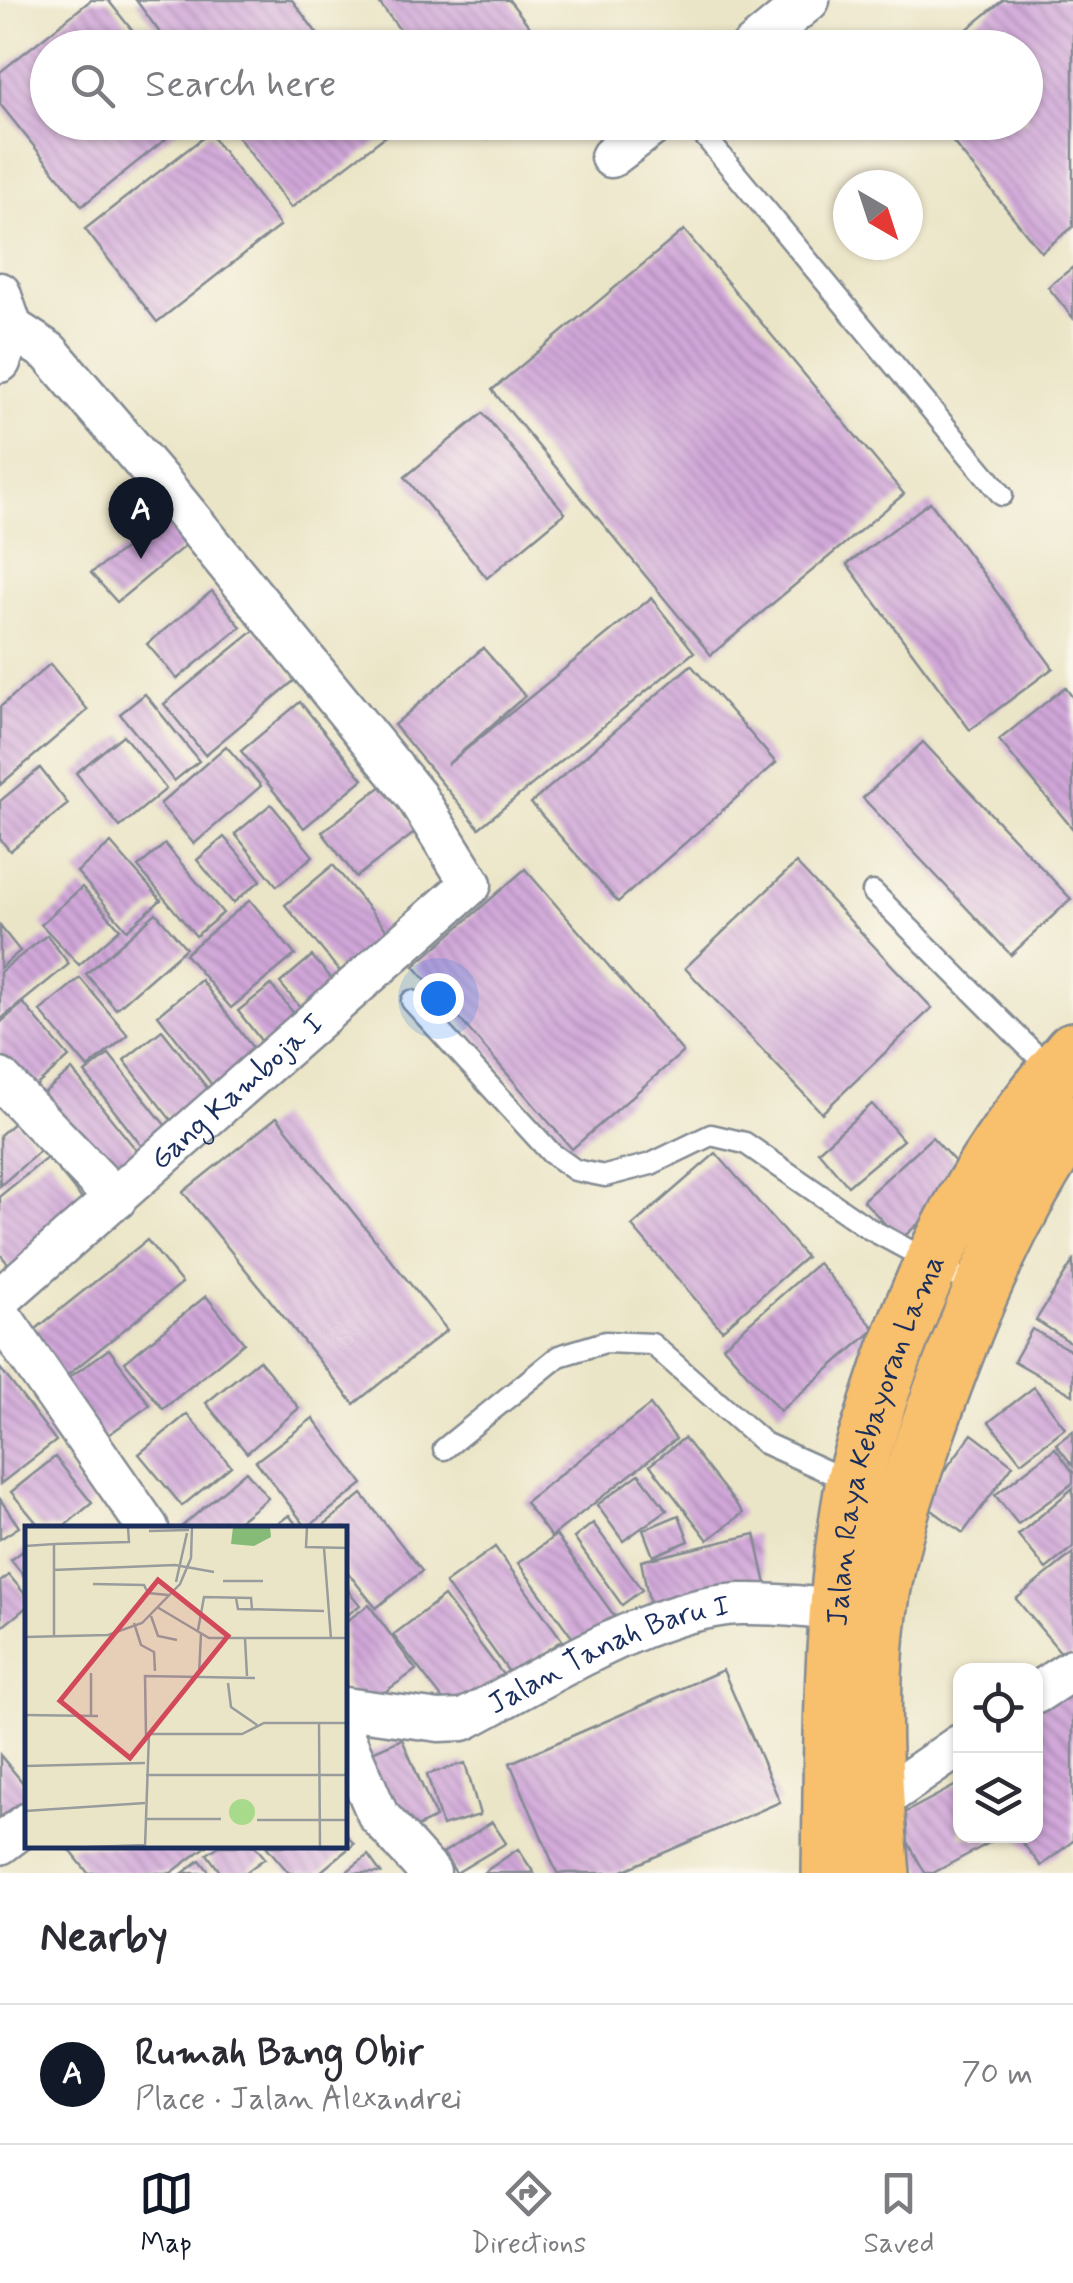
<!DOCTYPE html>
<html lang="en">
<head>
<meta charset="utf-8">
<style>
  body { margin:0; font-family:Mynerve,sans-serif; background:#f2f2f3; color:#2b2b33 }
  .controls { position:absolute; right:30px; bottom:30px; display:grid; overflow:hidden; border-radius:20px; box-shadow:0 2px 8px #0004 }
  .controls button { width:90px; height:90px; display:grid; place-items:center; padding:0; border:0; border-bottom:2px solid #e1e1e2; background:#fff; color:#2b2b33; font:50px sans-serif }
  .compass { position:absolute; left:833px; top:170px; width:90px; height:90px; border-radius:50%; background:#fff; box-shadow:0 2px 8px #0004; rotate:141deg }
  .you { position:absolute; left:438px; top:998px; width:35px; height:35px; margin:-25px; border:8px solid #fff; border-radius:50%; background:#1a73e8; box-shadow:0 0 0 15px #1a73e833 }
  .badge { display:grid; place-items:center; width:65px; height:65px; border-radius:50%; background:#111827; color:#fff; font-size:32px; font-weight:700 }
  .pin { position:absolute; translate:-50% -82px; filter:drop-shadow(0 2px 5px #0008) }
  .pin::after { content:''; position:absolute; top:52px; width:35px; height:30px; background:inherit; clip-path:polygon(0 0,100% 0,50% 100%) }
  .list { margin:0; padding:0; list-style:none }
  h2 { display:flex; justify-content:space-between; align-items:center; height:130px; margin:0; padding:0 40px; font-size:42px }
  h2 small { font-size:32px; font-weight:400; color:#7c7c81 }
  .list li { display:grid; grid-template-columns:65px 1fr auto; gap:30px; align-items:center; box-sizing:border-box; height:140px; padding:0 40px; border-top:2px solid #e1e1e2 }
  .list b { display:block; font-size:38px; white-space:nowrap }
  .list p { margin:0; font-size:32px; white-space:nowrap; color:#7c7c81 }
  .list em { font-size:32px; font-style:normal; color:#7c7c81 }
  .icon { flex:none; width:55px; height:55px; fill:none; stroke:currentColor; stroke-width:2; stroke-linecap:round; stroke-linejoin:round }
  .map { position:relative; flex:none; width:1073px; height:1873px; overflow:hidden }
  .search { position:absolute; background:#fff; box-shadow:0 2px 8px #0004; left:30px; right:30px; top:30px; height:110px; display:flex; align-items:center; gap:25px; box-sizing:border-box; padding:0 35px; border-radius:55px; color:#7c7c81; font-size:38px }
  .sheet { height:270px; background:#fff }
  nav { display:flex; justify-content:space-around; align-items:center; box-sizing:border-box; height:140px; border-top:2px solid #e1e1e2; background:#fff; font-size:28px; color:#7c7c81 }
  nav a { display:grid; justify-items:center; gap:5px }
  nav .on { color:#111827 }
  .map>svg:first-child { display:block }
  .building { fill:url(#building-back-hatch) }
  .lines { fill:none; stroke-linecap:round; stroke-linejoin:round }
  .service-casing { stroke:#838a92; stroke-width:25 }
  .minor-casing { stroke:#838a92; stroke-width:45 }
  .primary-casing { stroke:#838a92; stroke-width:60 }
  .service { stroke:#fff; stroke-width:20 }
  .minor { stroke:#fff; stroke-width:40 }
  .primary { stroke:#f8bf6c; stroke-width:55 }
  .labels { text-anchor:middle; stroke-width:8; stroke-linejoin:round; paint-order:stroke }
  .street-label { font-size:30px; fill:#1b2f5e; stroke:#fbf7ec }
  .inset-road { fill:none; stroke:#989c9d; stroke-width:2.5 }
  .view { fill:#d1495b; fill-opacity:0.15; stroke:#d1495b; stroke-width:5 }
  .inset-edge { fill:none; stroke:#1b2f5e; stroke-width:5 }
</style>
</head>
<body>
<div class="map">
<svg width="1073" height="1873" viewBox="0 0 1073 1873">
  <defs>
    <pattern id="building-back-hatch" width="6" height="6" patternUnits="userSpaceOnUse" patternTransform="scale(2.5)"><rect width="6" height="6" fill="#d1a7d9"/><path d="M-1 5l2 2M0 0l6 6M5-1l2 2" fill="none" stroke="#a988b3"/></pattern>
  </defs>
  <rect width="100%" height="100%" fill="#fbf7ec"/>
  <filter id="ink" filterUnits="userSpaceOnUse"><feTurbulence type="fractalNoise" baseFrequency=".01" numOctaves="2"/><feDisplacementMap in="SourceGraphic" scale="20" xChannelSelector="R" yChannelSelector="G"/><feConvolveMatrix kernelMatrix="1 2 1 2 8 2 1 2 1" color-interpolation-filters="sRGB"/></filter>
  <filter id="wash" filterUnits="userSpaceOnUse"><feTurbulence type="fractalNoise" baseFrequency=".0048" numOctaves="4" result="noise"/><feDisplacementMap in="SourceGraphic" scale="40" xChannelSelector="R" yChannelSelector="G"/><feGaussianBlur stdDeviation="2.25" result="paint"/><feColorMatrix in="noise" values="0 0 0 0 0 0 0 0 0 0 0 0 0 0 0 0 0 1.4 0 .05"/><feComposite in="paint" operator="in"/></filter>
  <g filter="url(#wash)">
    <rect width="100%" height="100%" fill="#ebe5c7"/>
    <g id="blocks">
      <!-- building -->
      <g class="building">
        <path d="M 91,0 L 108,0 L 146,48 L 48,48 L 48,122 L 187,122 L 82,206 L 0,104 L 0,72 Z"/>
        <path d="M 136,0 L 292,0 L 328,48 L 171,48 Z"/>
        <path d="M 377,0 L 509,0 L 546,48 L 414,48 Z"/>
        <path d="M 1003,0 L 1073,0 L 1073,227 L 1041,252 L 937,122 L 1026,122 L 1026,48 L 944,48 Z"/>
        <path d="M 227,122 L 384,122 L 391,132 L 291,208 Z"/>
        <path d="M 473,122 L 508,122 L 487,139 Z"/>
        <path d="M 209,133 L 280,226 L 157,322 L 85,229 Z"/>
        <path d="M 684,230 L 904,494 L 711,655 L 492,390 Z"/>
        <path d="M 1073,267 L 1073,318 L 1048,287 Z"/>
        <path d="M 483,413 L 565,513 L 487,578 L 405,477 Z"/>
        <path d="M 930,502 L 1053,668 L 970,730 L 847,564 Z"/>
        <path d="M 164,521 L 187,544 L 117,602 L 91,573 Z"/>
        <path d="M 212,591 L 241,627 L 177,679 L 147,644 Z"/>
        <path d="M 651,598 L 694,652 L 479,828 L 394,725 L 483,648 L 525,696 L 447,765 Z"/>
        <path d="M 255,630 L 295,680 L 205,755 L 164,704 Z"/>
        <path d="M 50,664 L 88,710 L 0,785 L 0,707 Z"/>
        <path d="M 691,665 L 776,763 L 618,902 L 531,803 Z"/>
        <path d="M 1065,687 L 1073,698 L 1073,829 L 999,740 Z"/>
        <path d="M 145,694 L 199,761 L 174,781 L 120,714 Z"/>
        <path d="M 300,702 L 363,779 L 304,828 L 241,751 Z"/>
        <path d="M 123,735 L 166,789 L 120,827 L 76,773 Z"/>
        <path d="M 923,742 L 1071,899 L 1011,955 L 863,798 Z"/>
        <path d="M 226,746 L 261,786 L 194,844 L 160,804 Z"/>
        <path d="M 40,768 L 68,804 L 10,851 L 0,839 L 0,801 Z"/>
        <path d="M 383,785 L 417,831 L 356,877 L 322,832 Z"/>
        <path d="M 271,804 L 313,856 L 277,886 L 235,834 Z"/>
        <path d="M 224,837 L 261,880 L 233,903 L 197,860 Z"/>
        <path d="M 111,843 L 161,900 L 127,930 L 77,872 Z"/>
        <path d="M 165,844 L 223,913 L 196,936 L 138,867 Z"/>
        <path d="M 796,863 L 932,1008 L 822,1113 L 685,968 Z"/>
        <path d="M 333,865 L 399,945 L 351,985 L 285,905 Z"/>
        <path d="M 525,869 L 683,1052 L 572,1149 L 414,966 Z"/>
        <path d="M 82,887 L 120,929 L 79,965 L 41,924 Z"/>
        <path d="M 250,900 L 295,955 L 231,1008 L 185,954 Z"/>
        <path d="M 156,913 L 186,948 L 116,1009 L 86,974 Z"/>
        <path d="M 0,926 L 20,951 L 0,968 Z"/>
        <path d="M 47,935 L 69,964 L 0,1020 L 0,972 Z"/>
        <path d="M 312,956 L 338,986 L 306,1014 L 280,983 Z"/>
        <path d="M 80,978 L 128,1035 L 88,1068 L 40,1011 Z"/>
        <path d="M 201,980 L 262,1060 L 219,1094 L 158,1015 Z"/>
        <path d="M 271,985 L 304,1026 L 270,1052 L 238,1011 Z"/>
        <path d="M 23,1003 L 69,1057 L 23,1097 L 0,1070 L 0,1023 Z"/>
        <path d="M 162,1030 L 216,1099 L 178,1129 L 124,1060 Z"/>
        <path d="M 109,1054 L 176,1139 L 151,1158 L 85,1073 Z"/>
        <path d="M 72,1070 L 150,1167 L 115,1196 L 36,1099 Z"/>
        <path d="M 872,1104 L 903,1140 L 848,1186 L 818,1151 Z"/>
        <path d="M 277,1117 L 447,1330 L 354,1404 L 183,1192 Z"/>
        <path d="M 16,1121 L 41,1150 L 0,1186 L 0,1135 Z"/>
        <path d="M 932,1137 L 970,1178 L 900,1240 L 863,1200 Z"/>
        <path d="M 716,1153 L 806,1257 L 722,1330 L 632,1226 Z"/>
        <path d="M 48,1157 L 90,1209 L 14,1271 L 0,1254 L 0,1196 Z"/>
        <path d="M 147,1240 L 182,1283 L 60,1381 L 26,1337 Z"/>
        <path d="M 1073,1261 L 1073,1344 L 1036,1320 Z"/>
        <path d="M 818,1263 L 875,1329 L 780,1411 L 723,1346 Z"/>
        <path d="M 206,1296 L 244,1343 L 163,1409 L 125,1362 Z"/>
        <path d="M 1032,1329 L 1073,1352 L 1073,1395 L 1014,1361 Z"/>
        <path d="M 109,1349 L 150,1405 L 97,1443 L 56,1387 Z"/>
        <path d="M 259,1360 L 299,1408 L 247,1453 L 206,1403 Z"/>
        <path d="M 0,1368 L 56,1441 L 0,1484 Z"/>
        <path d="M 1034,1387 L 1065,1428 L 1021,1462 L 989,1422 Z"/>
        <path d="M 650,1405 L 676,1439 L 551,1537 L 525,1502 Z"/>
        <path d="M 187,1414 L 231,1466 L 182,1506 L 139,1454 Z"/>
        <path d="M 313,1418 L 363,1484 L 307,1528 L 256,1461 Z"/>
        <path d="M 1073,1431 L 1073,1466 L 1056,1444 Z"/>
        <path d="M 972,1434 L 1013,1465 L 963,1533 L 921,1502 Z"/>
        <path d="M 684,1438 L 743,1513 L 708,1540 L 650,1465 Z"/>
        <path d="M 1055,1448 L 1073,1472 L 1073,1483 L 1018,1524 L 995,1495 Z"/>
        <path d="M 55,1457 L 92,1503 L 62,1528 L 41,1528 L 11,1492 Z"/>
        <path d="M 246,1471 L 268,1498 L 230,1528 L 180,1528 Z"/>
        <path d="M 639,1474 L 667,1510 L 623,1541 L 597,1505 Z"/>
        <path d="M 1073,1488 L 1073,1547 L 1046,1569 L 1018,1535 Z"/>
        <path d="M 362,1494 L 422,1571 L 376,1608 L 345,1569 L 345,1528 L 320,1528 Z"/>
        <path d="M 0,1499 L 19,1527 L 0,1539 Z"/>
        <path d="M 289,1515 L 299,1528 L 272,1528 Z"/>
        <path d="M 679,1515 L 689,1541 L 653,1556 L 643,1530 Z"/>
        <path d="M 593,1523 L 642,1590 L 622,1605 L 574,1538 Z"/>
        <path d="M 755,1534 L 767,1589 L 652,1616 L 641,1561 Z"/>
        <path d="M 556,1535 L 623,1628 L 585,1655 L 518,1563 Z"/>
        <path d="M 28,1547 L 28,1581 L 11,1560 Z"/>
        <path d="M 495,1547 L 562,1640 L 511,1675 L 445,1583 Z"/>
        <path d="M 1073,1553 L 1073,1655 L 1067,1660 L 1016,1599 Z"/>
        <path d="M 9,1575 L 28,1598 L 28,1606 L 2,1627 L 0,1582 Z"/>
        <path d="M 345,1587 L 360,1605 L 345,1617 Z"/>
        <path d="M 444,1596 L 504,1676 L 454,1714 L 393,1635 Z"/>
        <path d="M 369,1605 L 416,1670 L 362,1708 L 345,1685 L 345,1622 Z"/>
        <path d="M 723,1670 L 780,1802 L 618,1873 L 557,1873 L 510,1763 Z"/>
        <path d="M 1073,1672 L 1073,1841 L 1041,1866 L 1017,1836 L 1036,1836 L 1036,1701 Z"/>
        <path d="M 402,1739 L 436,1818 L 398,1836 L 363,1756 Z"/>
        <path d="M 0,1755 L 28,1789 L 28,1814 L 0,1836 Z"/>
        <path d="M 465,1763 L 480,1815 L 442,1826 L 427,1774 Z"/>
        <path d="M 960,1783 L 960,1836 L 1002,1836 L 933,1873 L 925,1873 L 895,1818 Z"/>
        <path d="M 492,1822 L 506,1843 L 456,1873 L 443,1853 Z"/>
        <path d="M 345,1833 L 354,1844 L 319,1873 L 289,1873 L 266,1846 L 345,1846 Z"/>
        <path d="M 73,1846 L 207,1846 L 171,1873 L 88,1873 L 69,1849 Z"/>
        <path d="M 219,1846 L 255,1846 L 265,1858 L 245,1873 L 221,1873 L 207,1854 Z"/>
        <path d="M 518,1849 L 534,1873 L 483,1873 Z"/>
        <path d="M 368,1855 L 381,1873 L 345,1873 Z"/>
        <path d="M 200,1860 L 210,1873 L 183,1873 Z"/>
      </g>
    </g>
  </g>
  <g filter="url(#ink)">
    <use href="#blocks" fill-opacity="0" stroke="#838a92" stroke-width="2.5"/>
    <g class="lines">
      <defs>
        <g id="service">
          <path d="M 693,122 L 1002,495"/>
          <path d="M 873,892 L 1052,1071"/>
          <path d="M 412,1001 L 551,1153 L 575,1170 L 605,1176 L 651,1164 L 711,1135 L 745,1143 L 868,1228 L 979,1288"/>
          <path d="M 444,1449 L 559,1356 L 605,1342 L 652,1344 L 764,1443 L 853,1483"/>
        </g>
        <g id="minor">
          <path d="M 751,48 L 809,0"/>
          <path d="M 611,157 L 657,122"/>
          <path d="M 0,293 L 12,328 L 0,362"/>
          <path d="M 0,1079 L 116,1199"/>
          <path id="s1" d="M 0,1299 L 471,884 L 416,796 L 163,485 L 49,352 L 12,328"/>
          <path d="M 0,1315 L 148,1528"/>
          <path d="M 1036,1693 L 1073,1669"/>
          <path id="s2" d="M 345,1708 L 439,1721 L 463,1720 C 543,1679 649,1608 740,1604 C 781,1603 824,1609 864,1614"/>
          <path d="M 345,1739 L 378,1815 L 430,1873"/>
          <path d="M 875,1804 L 960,1745"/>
          <path d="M 0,1844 L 28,1823"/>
        </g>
        <g id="primary">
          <path id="s3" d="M 830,1873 C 832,1744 830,1614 853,1486 C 858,1460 869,1433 877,1406 C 920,1268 978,1159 1073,1050"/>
          <path d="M 882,1873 C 874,1796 869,1691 879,1614 C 888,1543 911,1476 935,1409 C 973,1303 1010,1216 1073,1122"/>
        </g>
      </defs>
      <!-- service casing -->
      <use href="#service" class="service-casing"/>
      <!-- minor casing -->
      <use href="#minor" class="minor-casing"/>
      <!-- primary casing -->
      <use href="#primary" class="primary-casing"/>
      <!-- service -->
      <use href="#service" class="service"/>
      <!-- minor -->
      <use href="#minor" class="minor"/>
      <!-- primary -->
      <use href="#primary" class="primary"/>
    </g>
  </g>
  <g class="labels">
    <!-- street labels -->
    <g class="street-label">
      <text dy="10" stroke="none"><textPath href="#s1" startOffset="315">Gang Kamboja I</textPath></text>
      <text dy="10" stroke="none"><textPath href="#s3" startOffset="440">Jalan Raya Kebayoran Lama</textPath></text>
      <text dy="10" stroke="none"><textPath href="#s2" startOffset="280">Jalan Tanah Baru I</textPath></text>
    </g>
  </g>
  <!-- overview -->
  <g transform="translate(25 1526)">
    <rect width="322" height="322" fill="#ebe5c7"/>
    <path d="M 208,1 L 245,1 L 246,11 L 229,20 L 206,18 Z" fill="#85bb77"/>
    <path d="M204 286a13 13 0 1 1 26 0a13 13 0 1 1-26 0Z" fill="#a7db8b"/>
    <path class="inset-road" d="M 282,1 L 281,21 L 323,22M 124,5 L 164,4M 29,18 L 104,16 L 103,1M 0,20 L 29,18 L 29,110M 299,22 L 306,113M 28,44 L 150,39 L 189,46M 198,55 L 238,55M 151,56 L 162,7M 68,58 L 119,59 L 123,67 L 143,69M 211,72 L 213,83 L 299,85M 132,81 L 184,112 L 323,112M 126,90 L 133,110 L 152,114M 109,97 L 116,119 L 129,126 L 130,145M 173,104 L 179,71 L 226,72 L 227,83M 0,111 L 83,109 L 117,97 L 155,58 L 166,32 L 167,1M 220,113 L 222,150M 66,147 L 66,189M 174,148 L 176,108M 203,157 L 206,181 L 232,199M 0,189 L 73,190M 294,197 L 295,321M 121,210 L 120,150 L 230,152M 0,240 L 120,237M 121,249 L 323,249M 0,285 L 120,277M 120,293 L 196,293M 232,294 L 323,294M 63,321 L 120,319M 120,321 L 124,208 L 217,208 L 239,197 L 323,197"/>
    <path class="view" d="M 133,54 L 203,110 L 105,232 L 35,175 Z"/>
    <rect width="322" height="322" class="inset-edge"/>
  </g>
</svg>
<div class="controls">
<button><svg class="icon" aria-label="locate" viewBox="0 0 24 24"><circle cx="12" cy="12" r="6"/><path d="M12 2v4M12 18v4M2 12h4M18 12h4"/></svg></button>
<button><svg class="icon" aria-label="layers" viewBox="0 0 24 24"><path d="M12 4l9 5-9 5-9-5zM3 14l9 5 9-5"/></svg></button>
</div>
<svg class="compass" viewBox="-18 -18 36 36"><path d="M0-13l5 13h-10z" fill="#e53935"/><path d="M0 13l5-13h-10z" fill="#7c7c81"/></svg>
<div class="you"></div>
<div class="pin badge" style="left:141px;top:559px">A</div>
<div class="search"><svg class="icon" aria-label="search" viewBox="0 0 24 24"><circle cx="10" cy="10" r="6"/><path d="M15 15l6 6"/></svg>Search here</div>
</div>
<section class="sheet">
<h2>Nearby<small></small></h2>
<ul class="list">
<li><span class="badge">A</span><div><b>Rumah Bang Obir</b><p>Place · Jalan Alexandrei</p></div><em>70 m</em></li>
</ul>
</section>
<nav>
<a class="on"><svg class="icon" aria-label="map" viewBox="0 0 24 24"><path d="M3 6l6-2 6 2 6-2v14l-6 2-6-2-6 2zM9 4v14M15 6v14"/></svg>Map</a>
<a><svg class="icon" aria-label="directions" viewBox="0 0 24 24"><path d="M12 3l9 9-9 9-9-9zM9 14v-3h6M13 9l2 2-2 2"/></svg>Directions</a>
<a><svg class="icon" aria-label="saved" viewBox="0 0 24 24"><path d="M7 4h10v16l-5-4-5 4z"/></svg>Saved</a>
</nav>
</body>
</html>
